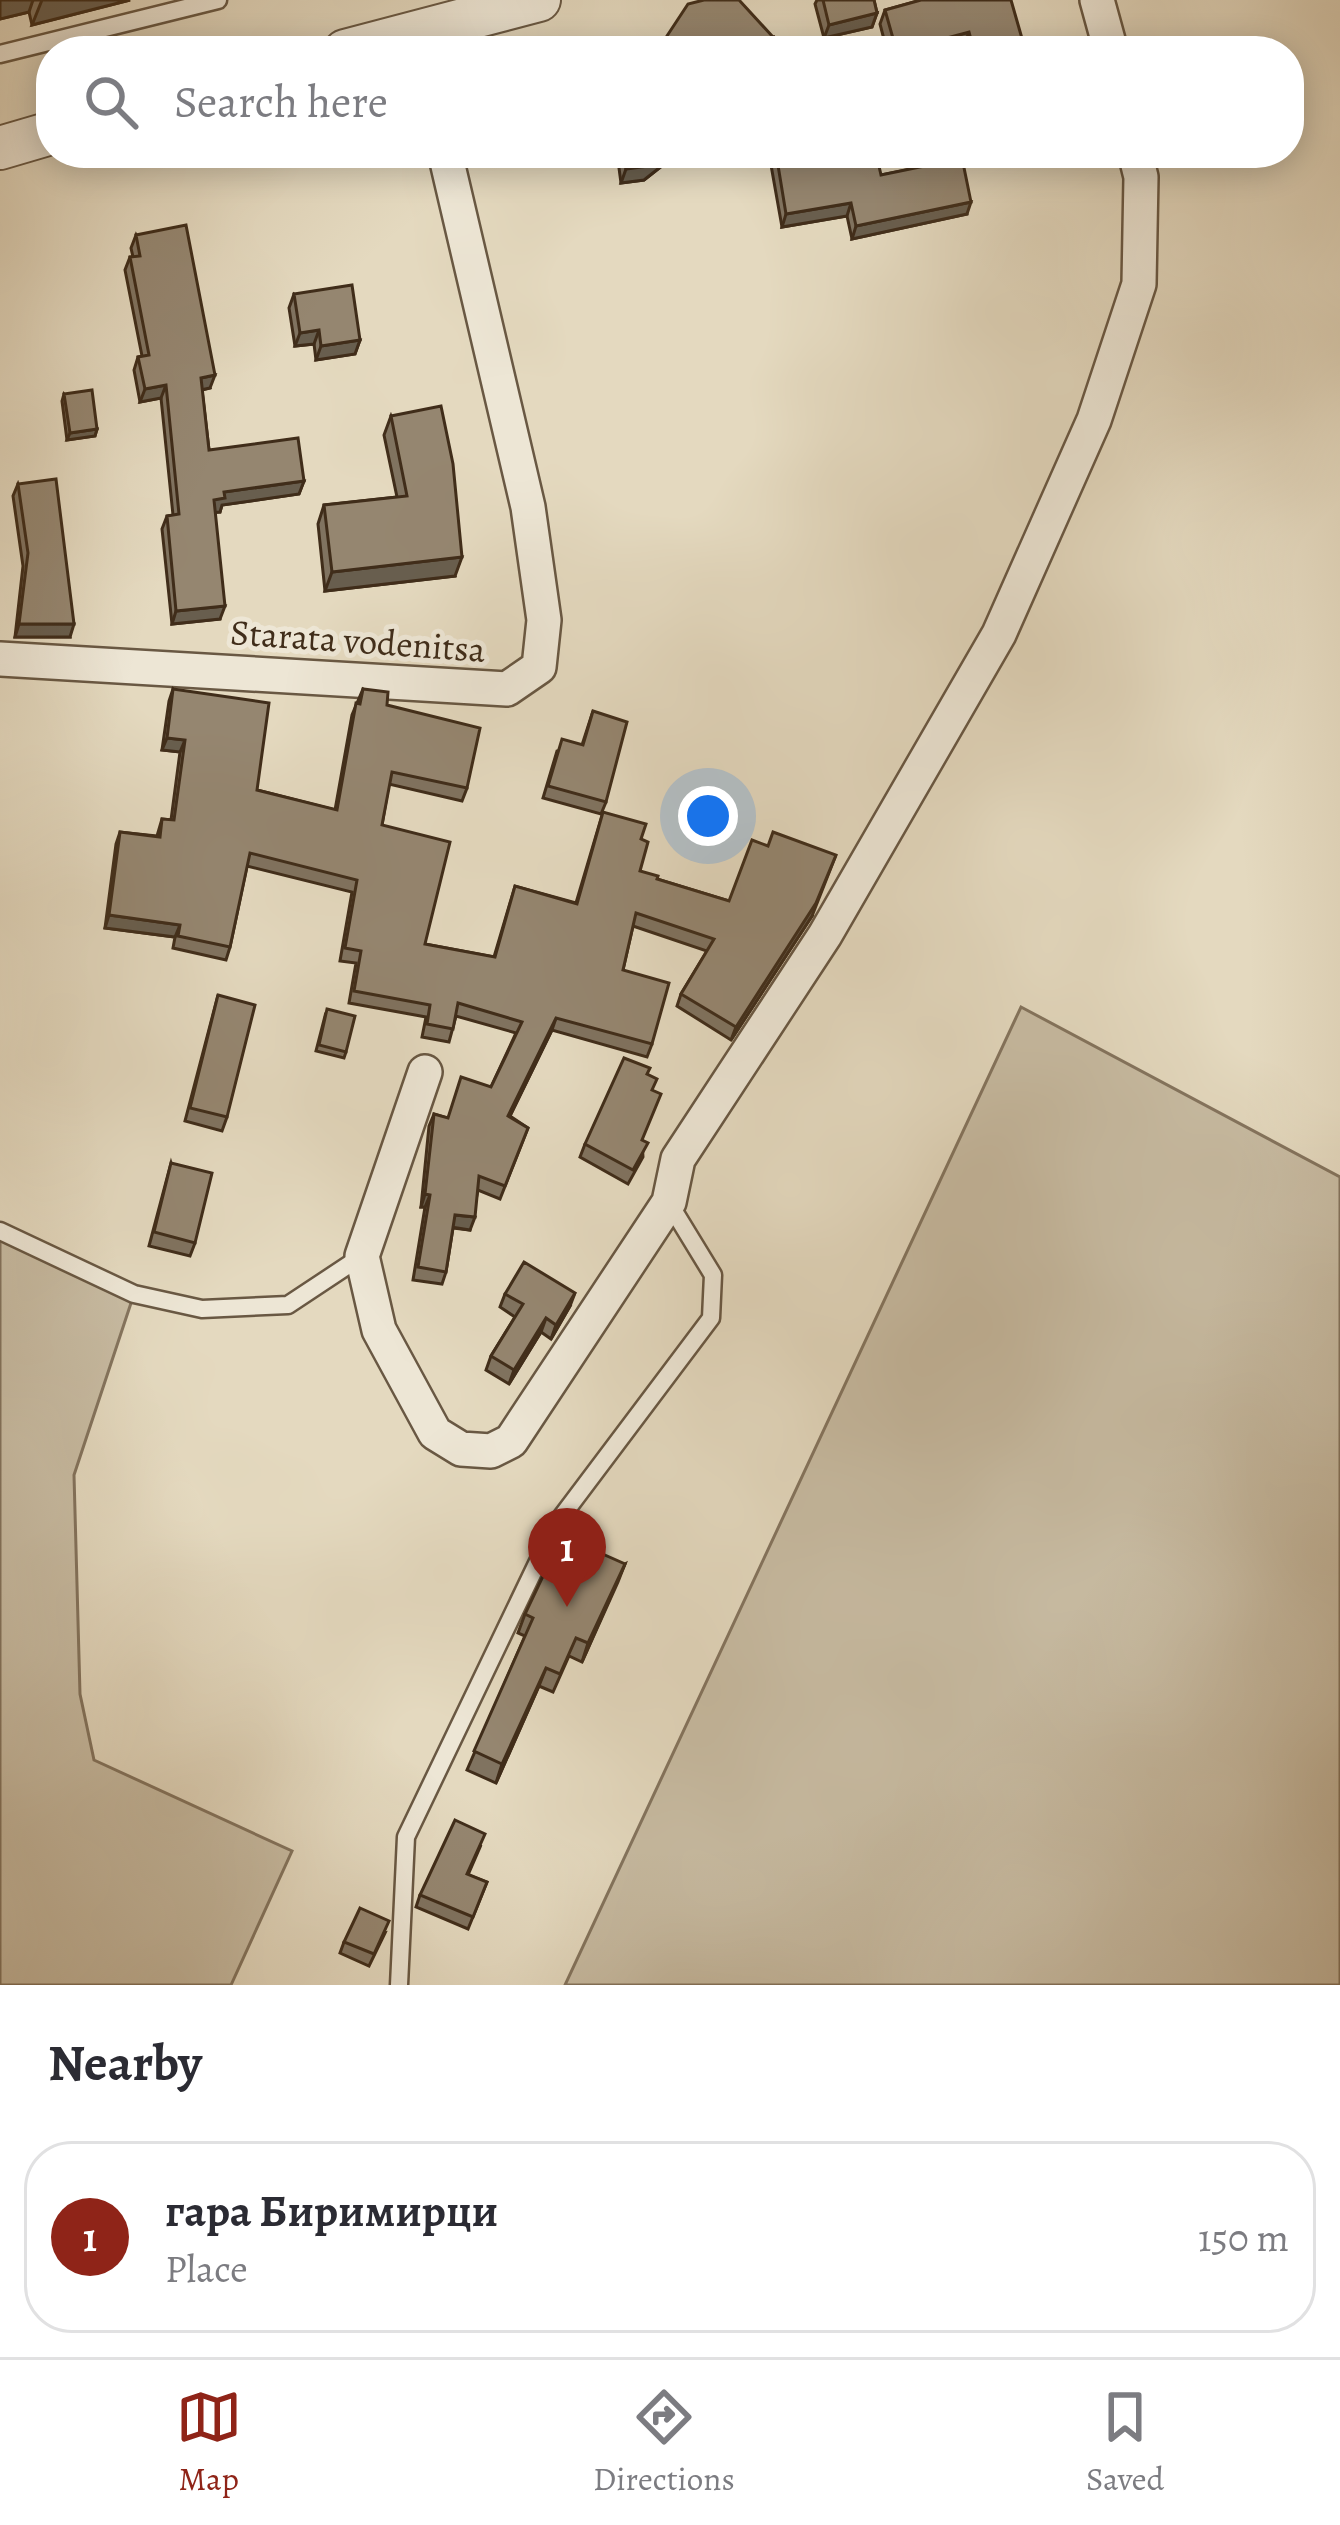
<!DOCTYPE html>
<html lang="en">
<head>
<meta charset="utf-8">
<style>
  body { margin:0; font-family:Alegreya,serif; background:#f2f2f3; color:#2b2b33 }
  .you { position:absolute; left:708px; top:816px; width:42px; height:42px; margin:-30px; border:9px solid #fff; border-radius:50%; background:#1a73e8; box-shadow:0 0 0 18px #1a73e833 }
  .badge { display:grid; place-items:center; width:78px; height:78px; border-radius:50%; background:#8f2418; color:#fff; font-size:39px; font-weight:700 }
  .pin { position:absolute; translate:-50% -99px; filter:drop-shadow(0 3px 6px #0008) }
  .pin::after { content:''; position:absolute; top:63px; width:42px; height:36px; background:inherit; clip-path:polygon(0 0,100% 0,50% 100%) }
  .list { margin:0; padding:0; list-style:none }
  h2 { display:flex; justify-content:space-between; align-items:center; height:156px; margin:0; padding:0 48px; font-size:51px }
  h2 small { font-size:39px; font-weight:400; color:#7c7c81 }
  .list li { display:grid; grid-template-columns:78px 1fr auto; gap:36px; align-items:center; box-sizing:border-box; height:192px; margin:0 24px 24px; padding:0 24px; border:3px solid #e1e1e2; border-radius:48px }
  .list b { display:block; font-size:45px; white-space:nowrap }
  .list p { margin:0; font-size:39px; white-space:nowrap; color:#7c7c81 }
  .list em { font-size:39px; font-style:normal; color:#7c7c81 }
  .icon { flex:none; width:66px; height:66px; fill:none; stroke:currentColor; stroke-width:2; stroke-linecap:round; stroke-linejoin:round }
  .map { position:relative; flex:none; width:1340px; height:1985px; overflow:hidden }
  .search { position:absolute; background:#fff; box-shadow:0 6px 30px #0003; left:36px; right:36px; top:36px; height:132px; display:flex; align-items:center; gap:30px; box-sizing:border-box; padding:0 42px; border-radius:48px; color:#7c7c81; font-size:45px }
  .sheet { height:372px; background:#fff }
  nav { display:flex; justify-content:space-around; align-items:center; box-sizing:border-box; height:168px; border-top:3px solid #e1e1e2; background:#fff; font-size:33px; color:#7c7c81 }
  nav a { display:grid; justify-items:center; gap:6px }
  nav .on { color:#8f2418 }
  .map>svg:first-child { display:block }
  .green { fill:#c8bca3; stroke:#84745e; stroke-width:3 }
  .lines { fill:none; stroke-linecap:round; stroke-linejoin:round }
  .service-casing { stroke:#695843; stroke-width:21 }
  .minor-casing { stroke:#695843; stroke-width:38 }
  .tertiary-casing { stroke:#695843; stroke-width:46 }
  .service { stroke:#ede6d5; stroke-width:16 }
  .minor { stroke:#ede6d5; stroke-width:33 }
  .tertiary { stroke:#ede6d5; stroke-width:42 }
  .wall { fill:#807360; stroke:#402d1a; stroke-width:3 }
  .shaded-wall { fill:#685e4e; stroke:#402d1a; stroke-width:3 }
  .building { fill:#958670; stroke:#402d1a; stroke-width:3 }
  .labels { text-anchor:middle; stroke-width:10; stroke-linejoin:round; paint-order:stroke }
  .street-label { font-size:36px; fill:#402d1a; stroke:#ede6d5 }
</style>
</head>
<body>
<div class="map">
<svg width="1340" height="1985" viewBox="0 0 1340 1985">
  <rect width="100%" height="100%" fill="#e4d9bf"/>
  <filter id="stains"><feTurbulence type="fractalNoise" baseFrequency=".00167" numOctaves="4"/><feColorMatrix values="0 0 0 0 .2 0 0 0 0 .09 0 0 0 0 .02 0 0 0 .5 -.17"/></filter>
  <radialGradient id="worn" r=".72"><stop offset=".6" stop-color="#630" stop-opacity="0"/><stop offset="1" stop-color="#630" stop-opacity=".3"/></radialGradient>
  <!-- green -->
  <g class="green">
    <path d="M 1021,1007 L 1340,1177 L 1340,1985 L 565,1985 Z"/>
    <path d="M 0,1231 L 134,1294 L 74,1475 L 80,1694 L 94,1760 L 292,1851 L 231,1985 L 0,1985 Z"/>
  </g>
  <g class="lines">
    <defs>
      <g id="service">
        <path d="M 0,54 L 218,0"/>
        <path d="M 0,1231 L 134,1294 L 202,1309 L 288,1305 L 362,1256"/>
        <path d="M 399,1985 L 406,1837 L 556,1524 L 711,1318 L 713,1275 L 669,1203"/>
      </g>
      <g id="minor">
        <path d="M 1097,0 L 1111,51"/>
        <path d="M 0,659 L 507,689 L 539,667 L 544,620 L 528,507 L 445,153"/>
        <path d="M 425,1072 L 362,1256 L 379,1330 L 435,1433 L 461,1449 L 491,1451 L 511,1441 L 669,1202 L 678,1159 L 825,935 L 999,634 L 1094,420 L 1139,284 L 1141,177 L 1135,153"/>
      </g>
      <g id="tertiary">
        <path d="M 345,51 L 539,0"/>
        <path d="M 0,148 L 51,133"/>
      </g>
    </defs>
    <!-- service casing -->
    <use href="#service" class="service-casing"/>
    <!-- minor casing -->
    <use href="#minor" class="minor-casing"/>
    <!-- tertiary casing -->
    <use href="#tertiary" class="tertiary-casing"/>
    <!-- service -->
    <use href="#service" class="service"/>
    <!-- minor -->
    <use href="#minor" class="minor"/>
    <!-- tertiary -->
    <use href="#tertiary" class="tertiary"/>
  </g>
  <!-- wall -->
  <g class="wall">
    <path d="M 0,0 L 130,0 L 32,25 L 29,12 L 0,19 Z"/>
    <path d="M 817,0 L 874,0 L 877,13 L 872,27 L 824,38 L 815,4 Z"/>
    <path d="M 921,0 L 1019,51 L 966,51 L 964,46 L 945,51 L 887,51 L 880,24 L 885,10 Z"/>
    <path d="M 617,153 L 667,153 L 663,165 L 644,180 L 621,183 Z"/>
    <path d="M 775,153 L 881,175 L 927,166 L 924,153 L 961,153 L 967,214 L 852,239 L 847,216 L 782,227 L 771,165 Z"/>
    <path d="M 136,235 L 210,388 L 202,390 L 209,450 L 304,481 L 299,494 L 222,505 L 220,512 L 215,512 L 220,619 L 172,624 L 162,529 L 167,516 L 173,515 L 161,398 L 140,402 L 134,370 L 138,357 L 142,356 L 125,270 L 130,257 L 133,257 L 131,248 Z"/>
    <path d="M 294,294 L 360,340 L 355,354 L 316,360 L 314,344 L 295,346 L 289,308 Z"/>
    <path d="M 64,394 L 97,429 L 95,436 L 67,440 L 62,401 Z"/>
    <path d="M 391,416 L 455,576 L 325,591 L 318,524 L 324,505 L 397,497 L 384,435 Z"/>
    <path d="M 18,484 L 70,637 L 15,637 L 23,566 L 13,496 Z"/>
    <path d="M 173,689 L 257,790 L 335,810 L 352,715 L 363,689 L 387,705 L 467,788 L 462,801 L 389,784 L 382,825 L 425,944 L 494,957 L 515,886 L 576,903 L 603,812 L 641,839 L 640,871 L 657,879 L 729,901 L 812,916 L 731,1040 L 677,1006 L 681,994 L 707,951 L 633,926 L 623,970 L 652,1044 L 647,1057 L 552,1030 L 510,1116 L 528,1128 L 500,1199 L 478,1190 L 470,1230 L 453,1228 L 446,1272 L 442,1284 L 413,1280 L 425,1207 L 421,1207 L 429,1126 L 434,1114 L 447,1118 L 491,1087 L 516,1033 L 456,1016 L 449,1042 L 422,1037 L 426,1017 L 349,1003 L 356,963 L 340,961 L 352,892 L 247,866 L 230,947 L 226,960 L 173,948 L 175,937 L 105,928 L 116,844 L 120,832 L 157,836 L 162,819 L 171,820 L 180,752 L 162,750 L 169,701 Z"/>
    <path d="M 593,711 L 606,802 L 601,814 L 543,798 L 557,751 L 582,745 Z"/>
    <path d="M 218,995 L 227,1117 L 222,1131 L 185,1121 Z"/>
    <path d="M 325,1016 L 346,1052 L 344,1058 L 316,1051 Z"/>
    <path d="M 647,1074 L 652,1090 L 642,1140 L 643,1157 L 628,1184 L 580,1157 L 585,1144 Z"/>
    <path d="M 171,1163 L 195,1243 L 190,1256 L 149,1246 Z"/>
    <path d="M 505,1294 L 570,1306 L 551,1339 L 541,1332 L 509,1384 L 486,1370 L 491,1356 L 515,1317 L 500,1307 Z"/>
    <path d="M 625,1564 L 582,1662 L 569,1656 L 553,1692 L 539,1686 L 496,1783 L 467,1770 L 525,1636 L 518,1633 L 525,1614 Z"/>
    <path d="M 481,1845 L 468,1875 L 487,1882 L 468,1929 L 416,1907 L 420,1895 Z"/>
    <path d="M 385,1933 L 369,1966 L 340,1953 L 344,1942 Z"/>
  </g>
  <!-- shaded-wall -->
  <g class="shaded-wall">
    <path d="M 0,0 L 33,0 L 29,12 L 0,19 Z"/>
    <path d="M 42,0 L 130,0 L 32,25 Z"/>
    <path d="M 877,13 L 872,27 L 824,38 L 829,25 Z"/>
    <path d="M 969,32 L 964,46 L 945,51 L 902,51 Z"/>
    <path d="M 773,37 L 771,44 L 754,47 L 757,40 Z"/>
    <path d="M 1023,42 L 1019,51 L 989,51 Z"/>
    <path d="M 667,153 L 663,165 L 644,180 L 621,183 L 626,169 Z"/>
    <path d="M 971,202 L 967,214 L 852,239 L 856,226 Z"/>
    <path d="M 851,203 L 847,216 L 782,227 L 786,214 Z"/>
    <path d="M 319,330 L 314,344 L 295,346 L 300,333 Z"/>
    <path d="M 360,340 L 355,354 L 316,360 L 321,346 Z"/>
    <path d="M 215,375 L 210,388 L 196,391 L 201,378 Z"/>
    <path d="M 166,385 L 161,398 L 140,402 L 145,389 Z"/>
    <path d="M 97,429 L 95,436 L 67,440 L 70,433 Z"/>
    <path d="M 304,481 L 299,494 L 222,505 L 220,512 L 209,513 L 214,500 L 224,492 Z"/>
    <path d="M 462,557 L 455,576 L 325,591 L 332,572 Z"/>
    <path d="M 225,606 L 220,619 L 172,624 L 176,611 Z"/>
    <path d="M 19,624 L 74,624 L 70,637 L 15,637 Z"/>
    <path d="M 167,738 L 185,740 L 180,752 L 162,750 Z"/>
    <path d="M 836,855 L 812,916 L 731,1040 L 736,1027 Z"/>
    <path d="M 109,915 L 180,925 L 175,937 L 105,928 Z"/>
    <path d="M 556,1018 L 552,1030 L 504,1128 L 508,1116 Z"/>
    <path d="M 425,1194 L 430,1195 L 425,1207 L 421,1207 Z"/>
    <path d="M 455,1215 L 475,1217 L 470,1230 L 451,1227 Z"/>
    <path d="M 575,1293 L 570,1306 L 551,1339 L 556,1325 Z"/>
    <path d="M 546,1318 L 541,1332 L 509,1384 L 514,1370 Z"/>
    <path d="M 625,1564 L 618,1582 L 582,1662 L 588,1643 Z"/>
    <path d="M 546,1668 L 539,1686 L 496,1783 L 502,1764 Z"/>
  </g>
  <!-- building -->
  <g class="building">
    <path d="M 704,0 L 739,0 L 773,37 L 757,40 L 759,51 L 670,51 L 661,45 L 688,4 Z"/>
    <path d="M 823,0 L 874,0 L 877,13 L 829,25 Z"/>
    <path d="M 921,0 L 1011,0 L 1023,42 L 989,51 L 974,51 L 969,32 L 902,50 L 899,41 L 894,42 L 885,10 Z"/>
    <path d="M 624,153 L 666,153 L 648,166 L 626,169 Z"/>
    <path d="M 776,153 L 876,153 L 881,175 L 934,164 L 931,153 L 961,153 L 971,202 L 856,226 L 851,203 L 786,214 Z"/>
    <path d="M 186,225 L 215,375 L 201,378 L 209,450 L 298,438 L 304,481 L 224,492 L 225,498 L 214,500 L 225,606 L 176,611 L 167,516 L 179,514 L 166,385 L 145,389 L 138,357 L 149,355 L 130,257 L 140,256 L 136,235 Z"/>
    <path d="M 352,285 L 360,340 L 321,346 L 319,330 L 300,333 L 294,294 Z"/>
    <path d="M 92,390 L 97,429 L 70,433 L 64,394 Z"/>
    <path d="M 441,406 L 453,464 L 462,557 L 332,572 L 324,505 L 407,496 L 391,416 Z"/>
    <path d="M 56,479 L 74,624 L 19,624 L 28,553 L 18,484 Z"/>
    <path d="M 173,689 L 269,703 L 257,790 L 337,810 L 356,703 L 360,704 L 363,689 L 388,692 L 387,705 L 480,728 L 467,788 L 392,772 L 382,825 L 450,842 L 425,944 L 495,957 L 515,886 L 577,904 L 603,812 L 646,824 L 641,839 L 648,842 L 640,871 L 658,876 L 657,879 L 729,901 L 752,840 L 768,846 L 773,832 L 836,855 L 816,903 L 736,1027 L 681,994 L 714,939 L 636,913 L 623,970 L 669,983 L 652,1044 L 556,1018 L 508,1116 L 528,1128 L 505,1186 L 479,1176 L 475,1217 L 455,1215 L 446,1272 L 418,1267 L 430,1195 L 425,1194 L 434,1114 L 448,1118 L 461,1077 L 491,1087 L 522,1022 L 458,1003 L 453,1029 L 427,1024 L 430,1005 L 354,991 L 361,951 L 345,948 L 357,880 L 250,853 L 230,947 L 178,936 L 180,925 L 109,915 L 120,832 L 160,837 L 162,819 L 174,820 L 185,740 L 167,738 Z"/>
    <path d="M 593,711 L 627,722 L 606,802 L 548,786 L 562,739 L 583,745 Z"/>
    <path d="M 218,995 L 255,1005 L 227,1117 L 190,1108 Z"/>
    <path d="M 327,1009 L 355,1016 L 346,1052 L 319,1045 Z"/>
    <path d="M 624,1058 L 650,1068 L 647,1074 L 657,1079 L 652,1090 L 661,1094 L 642,1140 L 648,1143 L 633,1170 L 585,1144 Z"/>
    <path d="M 171,1163 L 212,1173 L 195,1243 L 154,1232 Z"/>
    <path d="M 524,1262 L 575,1293 L 556,1325 L 546,1318 L 514,1370 L 491,1356 L 523,1304 L 505,1294 Z"/>
    <path d="M 562,1536 L 625,1564 L 588,1643 L 576,1638 L 560,1674 L 546,1668 L 502,1764 L 474,1751 L 533,1618 L 525,1614 Z"/>
    <path d="M 455,1820 L 485,1834 L 467,1874 L 487,1882 L 473,1917 L 420,1895 Z"/>
    <path d="M 360,1908 L 389,1921 L 374,1954 L 344,1942 Z"/>
  </g>
  <g class="labels">
    <!-- street labels -->
    <g class="street-label">
      <text transform="translate(358 640) rotate(4)" y="13">Starata vodenitsa</text>
    </g>
  </g>
  <rect width="100%" height="100%" filter="url(#stains)"/>
  <rect width="100%" height="100%" fill="url(#worn)"/>
</svg>
<div class="you"></div>
<div class="pin badge" style="left:567px;top:1607px">1</div>
<div class="search"><svg class="icon" aria-label="search" viewBox="0 0 24 24"><circle cx="10" cy="10" r="6"/><path d="M15 15l6 6"/></svg>Search here</div>
</div>
<section class="sheet">
<h2>Nearby<small></small></h2>
<ul class="list">
<li><span class="badge">1</span><div><b>гара Биримирци</b><p>Place</p></div><em>150 m</em></li>
</ul>
</section>
<nav>
<a class="on"><svg class="icon" aria-label="map" viewBox="0 0 24 24"><path d="M3 6l6-2 6 2 6-2v14l-6 2-6-2-6 2zM9 4v14M15 6v14"/></svg>Map</a>
<a><svg class="icon" aria-label="directions" viewBox="0 0 24 24"><path d="M12 3l9 9-9 9-9-9zM9 14v-3h6M13 9l2 2-2 2"/></svg>Directions</a>
<a><svg class="icon" aria-label="saved" viewBox="0 0 24 24"><path d="M7 4h10v16l-5-4-5 4z"/></svg>Saved</a>
</nav>
</body>
</html>
